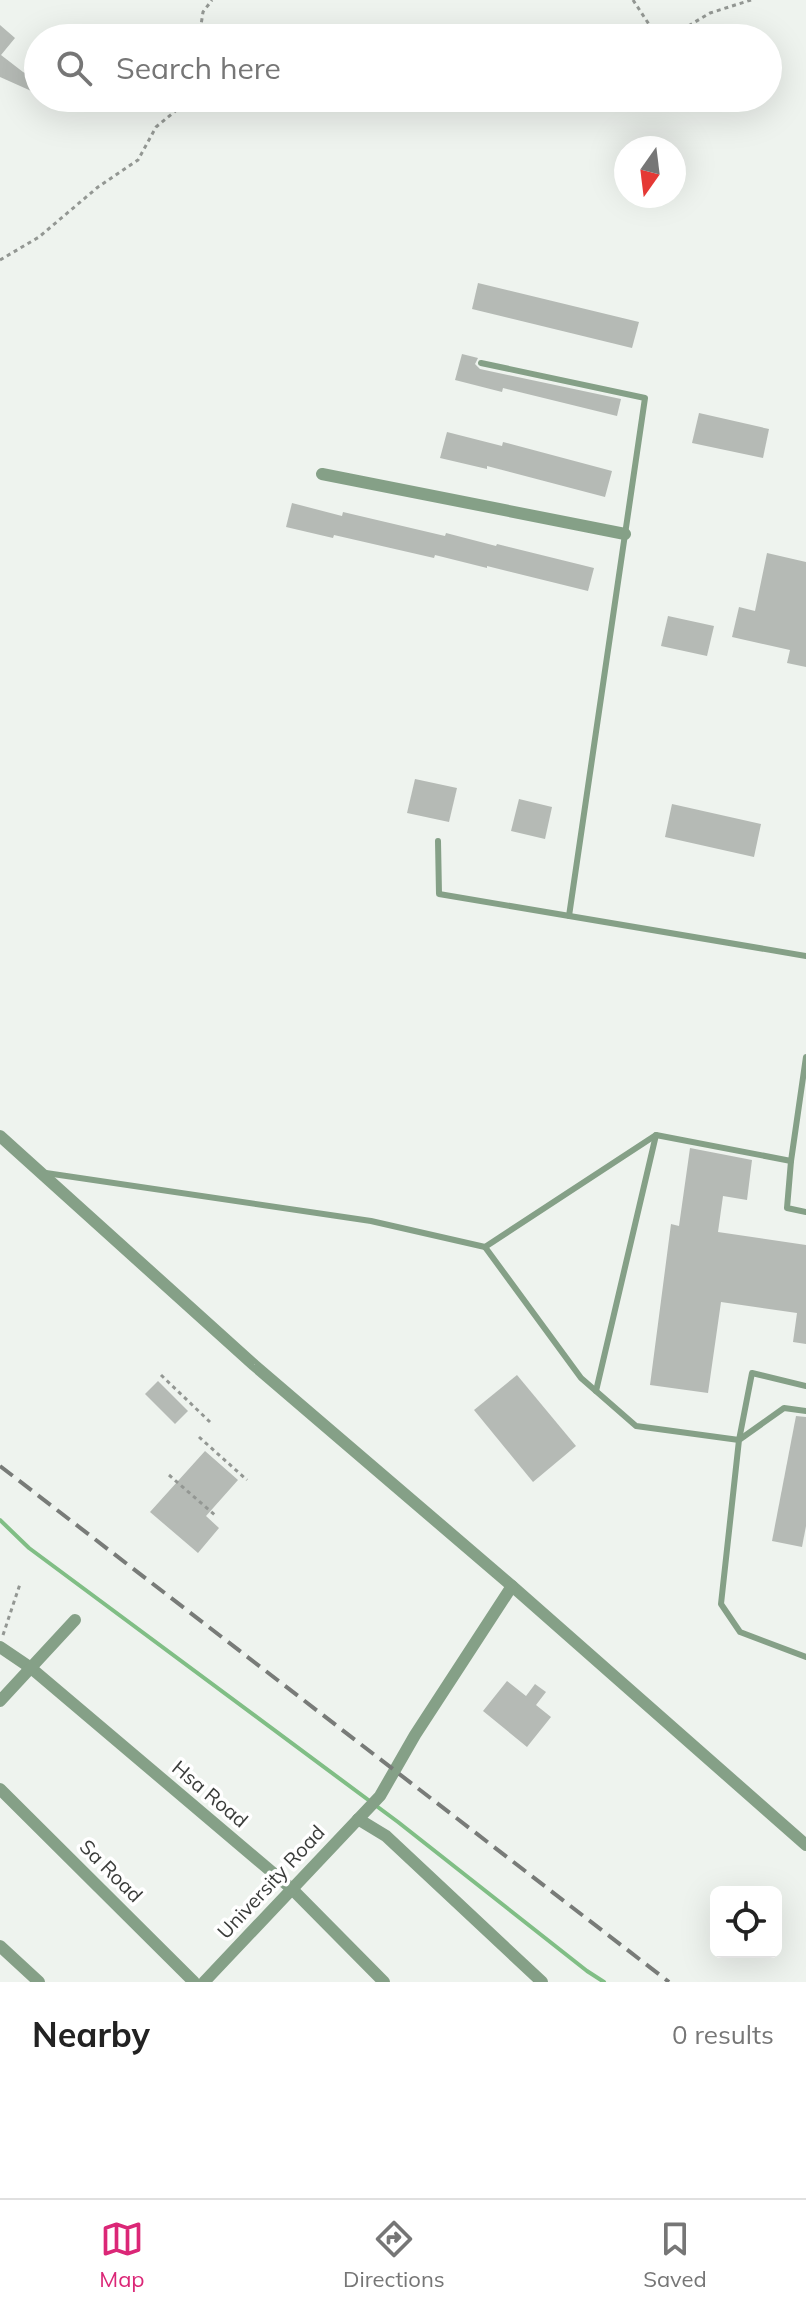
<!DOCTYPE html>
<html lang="en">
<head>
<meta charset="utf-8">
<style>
  body { margin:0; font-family:Mulish,sans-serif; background:#f6f6f6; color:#222 }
  .controls { position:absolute; right:24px; bottom:24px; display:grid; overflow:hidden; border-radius:12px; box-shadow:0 8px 32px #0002 }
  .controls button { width:72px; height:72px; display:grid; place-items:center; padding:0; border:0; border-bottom:2px solid #e0e0e0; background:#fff; color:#222; font:40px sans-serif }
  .compass { position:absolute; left:614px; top:136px; width:72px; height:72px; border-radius:50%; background:#fff; box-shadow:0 8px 32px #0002; rotate:194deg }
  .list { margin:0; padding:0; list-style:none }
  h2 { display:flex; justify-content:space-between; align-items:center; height:104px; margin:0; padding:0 32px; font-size:34px }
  h2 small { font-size:26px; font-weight:400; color:#767676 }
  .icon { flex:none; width:44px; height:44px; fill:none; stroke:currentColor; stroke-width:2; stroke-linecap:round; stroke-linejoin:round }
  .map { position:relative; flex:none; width:806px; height:1982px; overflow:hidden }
  .search { position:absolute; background:#fff; box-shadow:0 8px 32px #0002; left:24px; right:24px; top:24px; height:88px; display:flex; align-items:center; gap:20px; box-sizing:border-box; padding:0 28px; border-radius:44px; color:#767676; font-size:30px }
  .sheet { height:216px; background:#fff }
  nav { display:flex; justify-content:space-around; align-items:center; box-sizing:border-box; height:112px; border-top:2px solid #e0e0e0; background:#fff; font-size:22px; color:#767676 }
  nav a { display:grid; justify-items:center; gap:4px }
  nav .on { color:#db2777 }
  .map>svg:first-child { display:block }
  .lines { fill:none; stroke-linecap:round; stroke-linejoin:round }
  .stream { stroke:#80be85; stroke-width:4 }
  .building { fill:#b5bab5 }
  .path { stroke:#939793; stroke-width:3; stroke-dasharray:4 4; stroke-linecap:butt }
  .lane { stroke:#85a087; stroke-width:6 }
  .street { stroke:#85a087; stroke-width:12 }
  .rail { stroke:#787b78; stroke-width:4; stroke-dasharray:16 8; stroke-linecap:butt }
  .labels { text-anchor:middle; stroke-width:7; stroke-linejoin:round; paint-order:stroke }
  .street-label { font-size:20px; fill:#3a3c3a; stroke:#fff }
</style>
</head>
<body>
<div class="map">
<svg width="806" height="1982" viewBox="0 0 806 1982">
  <rect width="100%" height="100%" fill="#eef3ee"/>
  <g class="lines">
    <!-- stream -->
    <path class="stream" d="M 0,1520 L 29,1548 L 398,1822 L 587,1971 L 604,1982"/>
  </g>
  <!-- building -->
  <g class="building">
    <path d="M 0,25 L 15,38 L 1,55 L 23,72 L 38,79 L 38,94 L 0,77 Z"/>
    <path d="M 478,283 L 639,322 L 632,348 L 472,309 Z"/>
    <path d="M 462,354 L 478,358 L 475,364 L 480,369 L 621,399 L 617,416 L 503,388 L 502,392 L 455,380 Z"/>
    <path d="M 699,413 L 769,429 L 763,458 L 692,443 Z"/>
    <path d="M 447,432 L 502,446 L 503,442 L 612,471 L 605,497 L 487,466 L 487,469 L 440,458 Z"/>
    <path d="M 292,503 L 342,516 L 343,512 L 445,536 L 446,533 L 496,546 L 497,544 L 594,568 L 588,591 L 487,566 L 487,568 L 435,555 L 434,558 L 334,535 L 333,538 L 286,527 Z"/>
    <path d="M 767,553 L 806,562 L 806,667 L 787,663 L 790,650 L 732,637 L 739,607 L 755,611 Z"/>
    <path d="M 668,616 L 714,626 L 707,656 L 661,646 Z"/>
    <path d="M 415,779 L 457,788 L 449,822 L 407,813 Z"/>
    <path d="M 519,799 L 552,807 L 545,839 L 511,831 Z"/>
    <path d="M 672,804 L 761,824 L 754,857 L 665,837 Z"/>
    <path d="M 690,1148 L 752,1160 L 747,1200 L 723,1196 L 718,1232 L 806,1245 L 806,1344 L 793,1342 L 797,1313 L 721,1302 L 708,1393 L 650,1385 L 671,1224 L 679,1226 Z"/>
    <path d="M 517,1375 L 576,1446 L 533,1482 L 474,1410 Z"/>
    <path d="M 158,1381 L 188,1411 L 175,1424 L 145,1394 Z"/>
    <path d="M 796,1416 L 806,1417 L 806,1526 L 802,1547 L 772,1541 Z"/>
    <path d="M 205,1451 L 238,1480 L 206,1516 L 219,1528 L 198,1553 L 150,1512 Z"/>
    <path d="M 507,1681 L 526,1696 L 535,1684 L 546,1692 L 536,1705 L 551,1717 L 527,1747 L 483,1711 Z"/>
  </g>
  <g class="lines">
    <!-- path -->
    <g class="path">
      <path d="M 633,0 L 658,38"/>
      <path d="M 199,38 L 203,12 L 212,0"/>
      <path d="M 668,38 L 710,13 L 751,0"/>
      <path d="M 0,260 L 39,237 L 98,187 L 138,160 L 156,127 L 191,98"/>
      <path d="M 161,1375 L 210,1422"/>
      <path d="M 199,1437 L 247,1480"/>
      <path d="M 169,1475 L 216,1516"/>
      <path d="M 3,1635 L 20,1584"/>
    </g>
    <!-- lane -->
    <g class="lane">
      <path d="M 481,363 L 645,398 L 569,916"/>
      <path d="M 438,841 L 439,894 L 806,956"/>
      <path d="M 791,1161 L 806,1057"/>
      <path d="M 46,1173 L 371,1221 L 485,1247 L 581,1378 L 636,1426 L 739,1440 L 752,1373 L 806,1386"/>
      <path d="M 485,1247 L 656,1135 L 791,1161 L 787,1208 L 806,1212"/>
      <path d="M 596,1391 L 656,1135"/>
      <path d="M 806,1411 L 784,1408 L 739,1440 L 721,1604 L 740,1632 L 806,1657"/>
    </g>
    <!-- street -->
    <g class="street">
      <path d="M 322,474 L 625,534"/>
      <path d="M 0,1136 L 254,1365 L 512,1586 L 806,1845"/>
      <path d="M 0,1647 L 31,1668 L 292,1889 L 384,1982"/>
      <path d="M 0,1701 L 75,1620"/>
      <path d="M 0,1789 L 194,1982"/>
      <path d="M 358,1819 L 386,1836 L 542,1982"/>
      <path d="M 0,1946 L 39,1982"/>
      <path d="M 204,1982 L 380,1796 L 415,1735 L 512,1586"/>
    </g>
    <!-- rail -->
    <path class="rail" d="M 0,1466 L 669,1982"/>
  </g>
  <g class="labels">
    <!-- street labels -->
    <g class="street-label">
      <text transform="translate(210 1794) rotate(40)" y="7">Hsa Road</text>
      <text transform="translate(111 1871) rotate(45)" y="7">Sa Road</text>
      <text transform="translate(271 1882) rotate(-47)" y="7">University Road</text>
    </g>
  </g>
</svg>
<div class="controls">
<button><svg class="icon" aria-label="locate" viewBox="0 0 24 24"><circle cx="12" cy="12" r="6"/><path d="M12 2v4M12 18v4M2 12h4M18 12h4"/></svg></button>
</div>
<svg class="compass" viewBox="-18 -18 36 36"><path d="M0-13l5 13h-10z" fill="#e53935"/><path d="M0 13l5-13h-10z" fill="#767676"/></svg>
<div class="search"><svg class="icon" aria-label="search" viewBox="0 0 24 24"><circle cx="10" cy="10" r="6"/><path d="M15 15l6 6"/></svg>Search here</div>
</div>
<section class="sheet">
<h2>Nearby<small>0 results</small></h2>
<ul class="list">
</ul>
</section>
<nav>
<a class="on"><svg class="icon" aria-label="map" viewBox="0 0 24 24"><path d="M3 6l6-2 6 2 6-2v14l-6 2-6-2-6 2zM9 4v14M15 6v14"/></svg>Map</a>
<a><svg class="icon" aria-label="directions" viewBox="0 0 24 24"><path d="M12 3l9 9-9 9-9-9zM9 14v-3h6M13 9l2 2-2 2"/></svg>Directions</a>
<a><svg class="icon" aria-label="saved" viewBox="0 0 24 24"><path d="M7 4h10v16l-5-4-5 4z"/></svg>Saved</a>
</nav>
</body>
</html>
